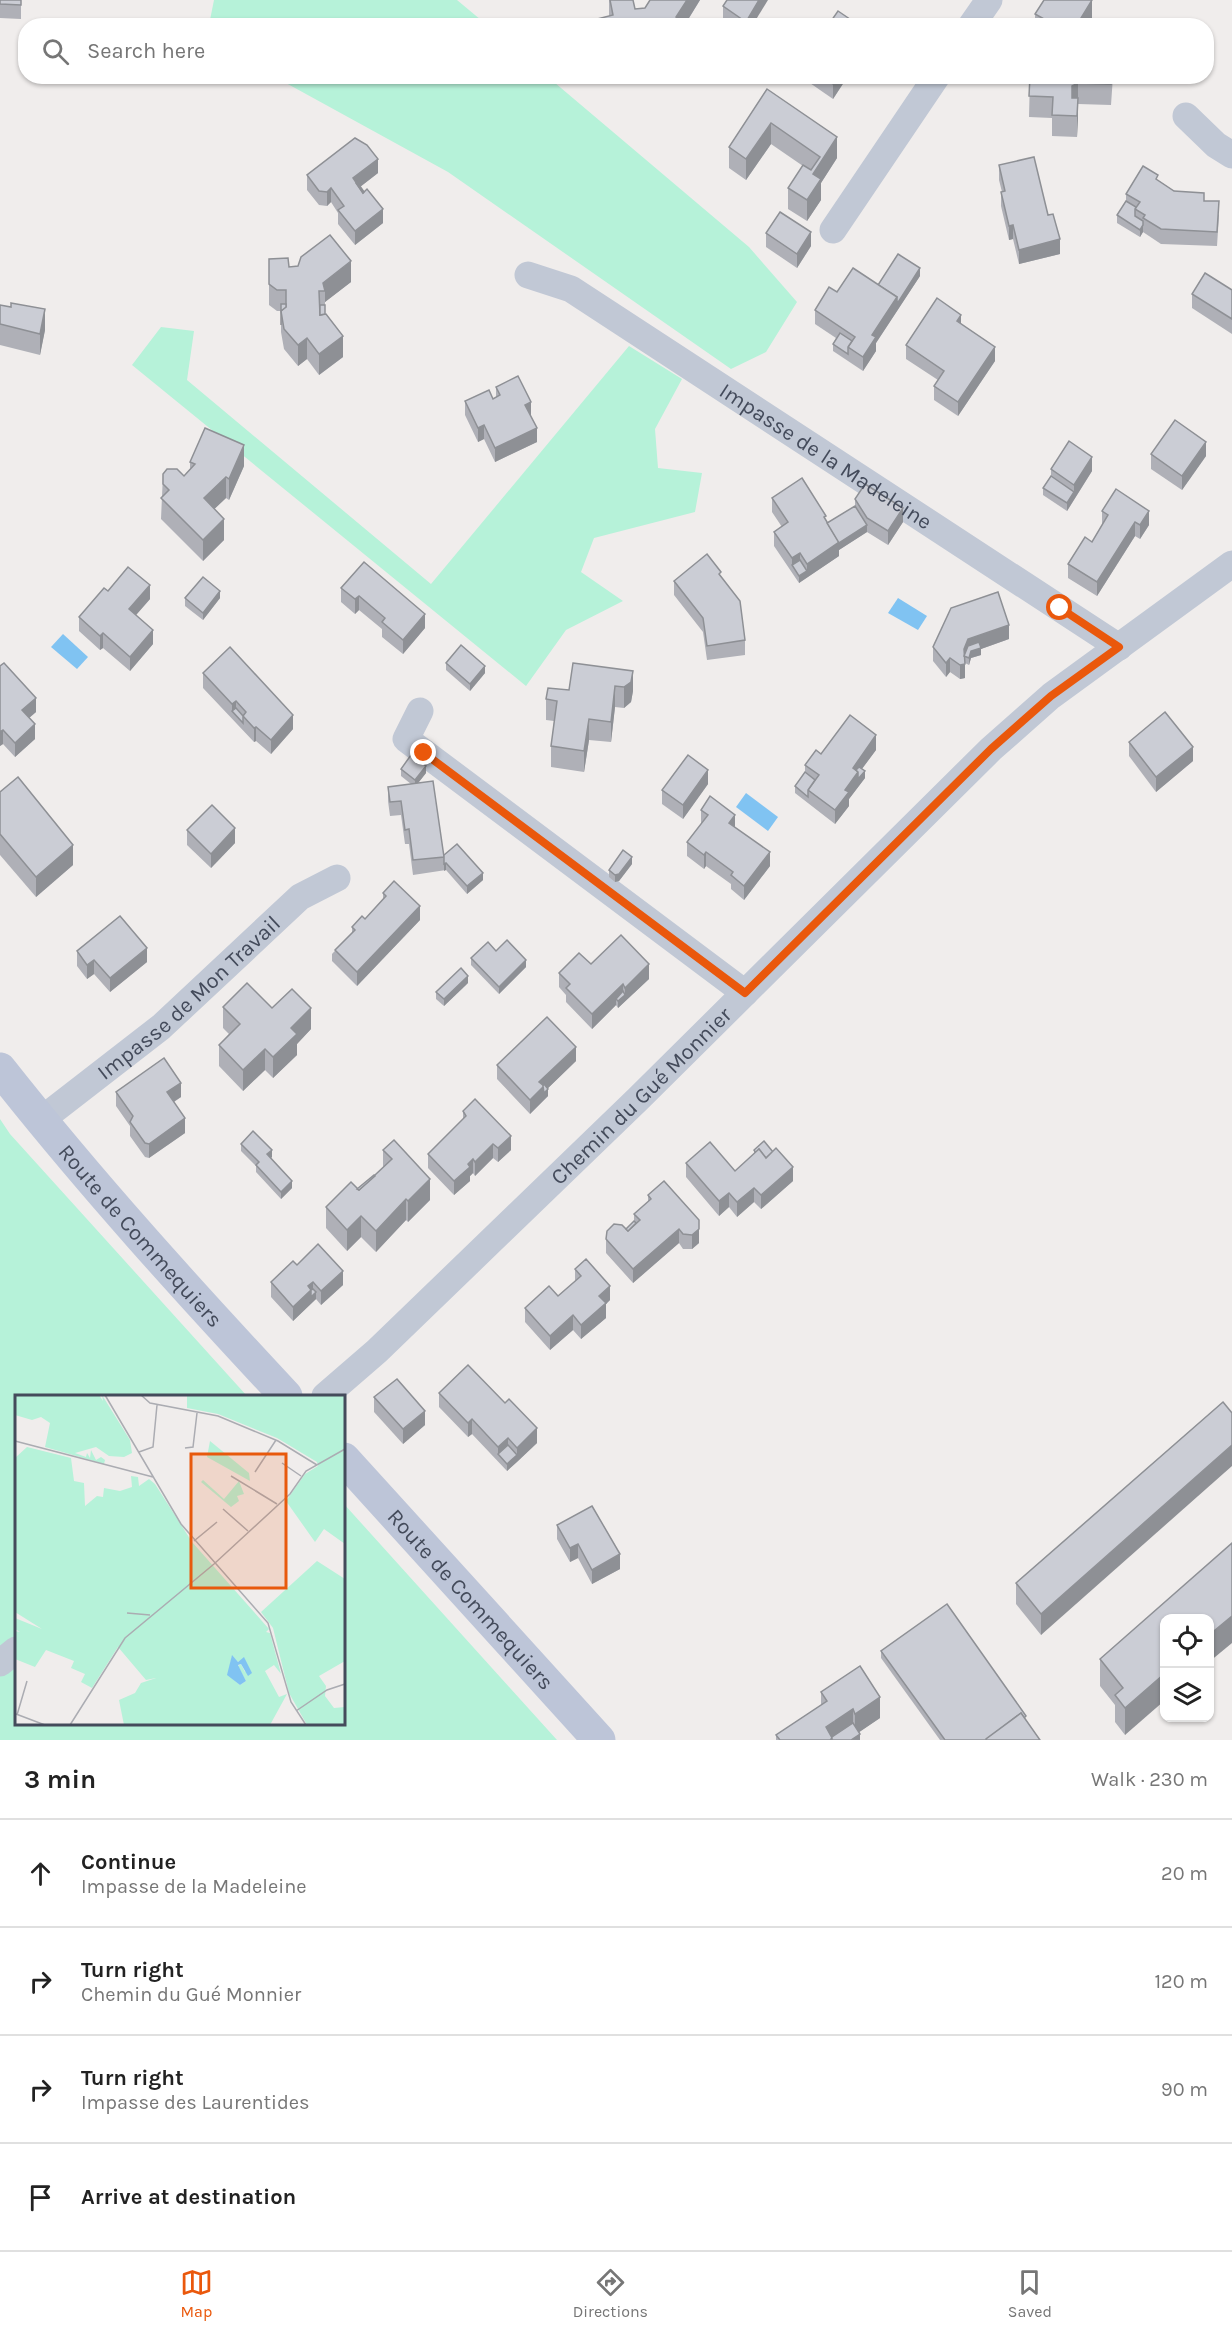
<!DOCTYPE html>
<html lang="en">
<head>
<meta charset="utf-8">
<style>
  body { margin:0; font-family:Karla,sans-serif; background:#f2f2f2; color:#222 }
  .controls { position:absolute; right:18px; bottom:18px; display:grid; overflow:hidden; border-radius:12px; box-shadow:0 2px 4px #0004 }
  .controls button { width:54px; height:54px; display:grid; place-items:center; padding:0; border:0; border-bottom:2px solid #e0e0e0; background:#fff; color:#222; font:30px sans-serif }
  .stop { position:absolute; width:18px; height:18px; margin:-14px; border:4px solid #ea580c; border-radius:50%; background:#fff }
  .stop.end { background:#ea580c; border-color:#fff; box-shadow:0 2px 6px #0008 }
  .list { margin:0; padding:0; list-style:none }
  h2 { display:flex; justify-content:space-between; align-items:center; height:78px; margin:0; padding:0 24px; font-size:26px }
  h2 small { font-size:20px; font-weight:400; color:#767676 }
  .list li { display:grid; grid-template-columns:39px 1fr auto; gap:18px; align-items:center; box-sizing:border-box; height:108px; padding:0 24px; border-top:2px solid #e0e0e0 }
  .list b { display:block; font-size:22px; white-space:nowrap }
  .list p { margin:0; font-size:20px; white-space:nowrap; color:#767676 }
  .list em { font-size:20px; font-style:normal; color:#767676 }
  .icon { flex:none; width:33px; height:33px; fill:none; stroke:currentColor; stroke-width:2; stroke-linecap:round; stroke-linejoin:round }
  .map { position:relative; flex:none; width:1232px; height:1740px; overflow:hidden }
  .search { position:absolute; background:#fff; box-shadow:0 2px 4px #0004; left:18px; right:18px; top:18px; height:66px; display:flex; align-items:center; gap:15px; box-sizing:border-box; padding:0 21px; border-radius:24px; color:#767676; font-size:22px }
  .sheet { height:510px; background:#fff }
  nav { display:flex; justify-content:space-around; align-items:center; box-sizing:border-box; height:84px; border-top:2px solid #e0e0e0; background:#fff; font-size:16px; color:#767676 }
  nav a { display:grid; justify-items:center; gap:3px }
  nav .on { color:#ea580c }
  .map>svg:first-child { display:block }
  .green { fill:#b6f2d9 }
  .water { fill:#80c3f2 }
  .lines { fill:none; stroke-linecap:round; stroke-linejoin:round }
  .street { stroke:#c1c8d5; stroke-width:27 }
  .secondary { stroke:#bdc5d8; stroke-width:33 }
  .wall { fill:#afb0b7 }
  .shaded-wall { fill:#8e9095 }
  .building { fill:#cbcdd5; stroke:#8e9095; stroke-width:1.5 }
  .route { stroke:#ea580c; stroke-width:8 }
  .labels { text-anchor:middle; stroke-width:4.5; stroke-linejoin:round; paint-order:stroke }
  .street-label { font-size:22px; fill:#444b5b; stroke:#fff }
  .inset-road { fill:none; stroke:#abacb2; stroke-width:1.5 }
  .view { fill:#e8590c; fill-opacity:0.15; stroke:#e8590c; stroke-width:3 }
  .inset-edge { fill:none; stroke:#444b5b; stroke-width:3 }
</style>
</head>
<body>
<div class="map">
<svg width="1232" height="1740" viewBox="0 0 1232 1740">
  <rect width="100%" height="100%" fill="#f0edec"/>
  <!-- green -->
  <g class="green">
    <path d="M 214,0 L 457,0 L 487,25 L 209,25 Z"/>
    <path d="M 275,77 L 548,77 L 749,247 L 797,302 L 766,352 L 731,369 L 448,172 Z"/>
    <path d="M 161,327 L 194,331 L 187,380 L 431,584 L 629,346 L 682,379 L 655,429 L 658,468 L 702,473 L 695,512 L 594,538 L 581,572 L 623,601 L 566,630 L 526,686 L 132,365 Z"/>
    <path d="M 0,1119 L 10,1134 L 247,1396 L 16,1396 L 16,1724 L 344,1724 L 344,1504 L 557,1740 L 0,1740 Z"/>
  </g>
  <!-- water -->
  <g class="water">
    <path d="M 898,598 L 927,616 L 918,630 L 888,613 Z"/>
    <path d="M 63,634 L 88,657 L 77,669 L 51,647 Z"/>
    <path d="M 746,793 L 778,817 L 768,831 L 736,807 Z"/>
  </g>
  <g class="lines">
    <!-- street -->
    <g class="street">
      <path d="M 971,26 L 989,0"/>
      <path d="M 1186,116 L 1216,145 L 1232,155"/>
      <path d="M 833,230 L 937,76"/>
      <path id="s1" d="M 528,275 L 571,289 L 1119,647"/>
      <path d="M 420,711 L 406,739 L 745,993"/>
      <path id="s2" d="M 41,1120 L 161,1027 L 300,897 L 337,878"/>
      <path id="s3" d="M 325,1396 L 377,1351 L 638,1099 L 991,749 L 1051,696 L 1232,564"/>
      <path d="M 0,1663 L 16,1650"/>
    </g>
    <!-- secondary -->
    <g class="secondary">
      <path id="s4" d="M 0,1069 C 90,1183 187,1290 286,1396"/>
      <path id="s5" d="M 344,1459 L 599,1740"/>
    </g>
  </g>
  <!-- wall -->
  <g class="wall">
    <path d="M 0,0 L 21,0 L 21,19 L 0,18 Z"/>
    <path d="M 609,0 L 633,0 L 635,9 L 645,8 L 650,0 L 700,0 L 686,23 L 686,26 L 597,26 L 597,19 L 609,16 Z"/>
    <path d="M 723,6 L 752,26 L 731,26 L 723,20 Z"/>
    <path d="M 1035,14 L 1092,20 L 1089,26 L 1035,26 Z"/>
    <path d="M 807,76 L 848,76 L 833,99 L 807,81 Z"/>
    <path d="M 1030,76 L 1113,76 L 1111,105 L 1078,104 L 1077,137 L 1052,136 L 1052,118 L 1029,117 Z"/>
    <path d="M 767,89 L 837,158 L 821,183 L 821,200 L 807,221 L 788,209 L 788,188 L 803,166 L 771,144 L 746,180 L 729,168 L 729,147 Z"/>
    <path d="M 999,165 L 1048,215 L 1060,254 L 1019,264 L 1013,239 L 1009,240 L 1001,206 L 1001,192 L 1002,192 L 999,180 Z"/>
    <path d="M 378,173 L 360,187 L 383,223 L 355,245 L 338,224 L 338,213 L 331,202 L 327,206 L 319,205 L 307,190 L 307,175 Z"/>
    <path d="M 1158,180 L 1174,191 L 1204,201 L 1219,215 L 1217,246 L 1161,244 L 1143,232 L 1140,237 L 1117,223 L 1117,215 L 1126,201 L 1126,194 Z"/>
    <path d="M 766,233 L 811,246 L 797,268 L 766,247 Z"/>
    <path d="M 269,259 L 289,267 L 351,282 L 325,302 L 325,314 L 343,357 L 319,375 L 307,359 L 298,366 L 284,349 L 281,332 L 281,311 L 277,311 L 269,305 Z"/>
    <path d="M 920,276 L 876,343 L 876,351 L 863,371 L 833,351 L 833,344 L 836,338 L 815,324 L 815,310 L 837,292 Z"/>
    <path d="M 1232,290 L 1232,334 L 1192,308 L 1192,294 Z"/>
    <path d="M 0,305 L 45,330 L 40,355 L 0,345 Z"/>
    <path d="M 961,324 L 995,361 L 958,416 L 934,400 L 934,386 L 938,380 L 906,359 L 906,345 Z"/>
    <path d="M 496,387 L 531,417 L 537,442 L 495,462 L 484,439 L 478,442 L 465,415 L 465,401 L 493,399 L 496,397 Z"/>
    <path d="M 1151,454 L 1206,456 L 1182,490 L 1151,469 Z"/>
    <path d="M 190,462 L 244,466 L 229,500 L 226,498 L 214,509 L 224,540 L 203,561 L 161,519 L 163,474 L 184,476 L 190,469 Z"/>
    <path d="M 1051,469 L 1092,471 L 1067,511 L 1043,495 L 1043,488 L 1051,476 Z"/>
    <path d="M 772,498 L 826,522 L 827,523 L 855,506 L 855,499 L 903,522 L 888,545 L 867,532 L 839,550 L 839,556 L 799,583 L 774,546 L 774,532 L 782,527 L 772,512 Z"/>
    <path d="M 1102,511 L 1149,525 L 1140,539 L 1135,536 L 1097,596 L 1068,578 L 1068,564 L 1092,542 L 1102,525 Z"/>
    <path d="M 364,562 L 425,628 L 403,654 L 382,637 L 382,629 L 359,610 L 355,614 L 341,602 L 341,588 Z"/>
    <path d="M 721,576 L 745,640 L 745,655 L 707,660 L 703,632 L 674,595 L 674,581 Z"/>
    <path d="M 108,591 L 150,599 L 136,615 L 153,644 L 130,671 L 103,648 L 100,650 L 79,631 L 79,617 Z"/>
    <path d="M 185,598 L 220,598 L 203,620 L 185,606 Z"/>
    <path d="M 1009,639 L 981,649 L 981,655 L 971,658 L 969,665 L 965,663 L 965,678 L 960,679 L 950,672 L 946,677 L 933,661 L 933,647 Z"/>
    <path d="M 446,663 L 485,673 L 470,691 L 446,670 Z"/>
    <path d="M 573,663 L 633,691 L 631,702 L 624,708 L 615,707 L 611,742 L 589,740 L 584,772 L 551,767 L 551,746 L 554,721 L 546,720 L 546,699 L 569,690 Z"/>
    <path d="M 0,666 L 36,712 L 29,718 L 35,739 L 15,757 L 3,744 L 0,746 Z"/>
    <path d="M 203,673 L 293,729 L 271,754 L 256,741 L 254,742 L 203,688 Z"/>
    <path d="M 1129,742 L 1193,761 L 1156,792 L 1129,756 Z"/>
    <path d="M 876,750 L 862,769 L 865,778 L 849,799 L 849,806 L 835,824 L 795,793 L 795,786 L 805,772 L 805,765 L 821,754 Z"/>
    <path d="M 401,769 L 426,773 L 418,783 L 444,855 L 483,880 L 467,894 L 446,870 L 413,875 L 409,844 L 405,844 L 401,815 L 390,816 L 388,801 L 388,787 L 411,784 L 401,776 Z"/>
    <path d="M 708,784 L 683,819 L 662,804 L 662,790 Z"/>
    <path d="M 0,792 L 73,865 L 36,897 L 0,855 Z"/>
    <path d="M 701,810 L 735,827 L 770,866 L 744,900 L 731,889 L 731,884 L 706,866 L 704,869 L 687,856 L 687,842 L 701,824 Z"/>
    <path d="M 187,830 L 235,843 L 211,868 L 187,845 Z"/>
    <path d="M 632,864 L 619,881 L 615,882 L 609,877 L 609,870 Z"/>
    <path d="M 383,893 L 420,920 L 357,986 L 332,961 L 332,954 L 352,933 L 352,927 L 365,919 L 383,899 Z"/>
    <path d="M 77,951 L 147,962 L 110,992 L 94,974 L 87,979 L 77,966 Z"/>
    <path d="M 496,951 L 526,967 L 499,994 L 471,965 L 471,958 Z"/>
    <path d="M 591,964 L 649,979 L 618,1008 L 616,1005 L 592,1029 L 566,1002 L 566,995 L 559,987 L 559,973 Z"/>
    <path d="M 468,983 L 444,1006 L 436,999 L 436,992 Z"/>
    <path d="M 223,1007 L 272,1008 L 311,1029 L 297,1044 L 297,1055 L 273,1078 L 265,1070 L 243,1091 L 219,1066 L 219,1045 L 229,1034 L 223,1028 Z"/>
    <path d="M 576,1061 L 548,1088 L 548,1096 L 530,1114 L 497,1079 L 497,1065 Z"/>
    <path d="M 116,1092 L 181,1097 L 174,1102 L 185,1133 L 149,1158 L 145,1157 L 130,1136 L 130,1126 L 116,1106 Z"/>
    <path d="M 463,1111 L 511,1150 L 498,1162 L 493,1158 L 475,1176 L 473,1173 L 470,1176 L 470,1181 L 454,1195 L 428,1168 L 428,1154 L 463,1120 Z"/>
    <path d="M 241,1144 L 272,1157 L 271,1158 L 292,1188 L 281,1199 L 256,1172 L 256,1166 L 241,1151 Z"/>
    <path d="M 383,1150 L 430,1200 L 408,1222 L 406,1220 L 376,1252 L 361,1237 L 347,1251 L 326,1228 L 326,1207 L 357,1189 L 375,1176 L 383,1168 Z"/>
    <path d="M 754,1150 L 793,1181 L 761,1209 L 754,1202 L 737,1217 L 729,1207 L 719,1216 L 686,1177 L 686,1163 L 735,1171 L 754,1154 Z"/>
    <path d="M 648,1195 L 699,1234 L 699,1243 L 692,1249 L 683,1249 L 679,1243 L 633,1283 L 606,1253 L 606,1239 L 626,1229 L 634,1221 L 634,1214 L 648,1202 Z"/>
    <path d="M 297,1265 L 343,1285 L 321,1305 L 316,1299 L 293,1321 L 271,1297 L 271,1282 Z"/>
    <path d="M 575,1269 L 610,1300 L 606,1304 L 606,1318 L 581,1339 L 573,1330 L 550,1350 L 525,1322 L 525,1308 L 558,1296 L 575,1281 Z"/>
    <path d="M 439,1393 L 505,1403 L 537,1443 L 507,1471 L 472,1434 L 468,1437 L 439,1407 Z"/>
    <path d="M 374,1397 L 425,1425 L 403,1444 L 374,1412 Z"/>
    <path d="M 1223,1402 L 1041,1635 L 1016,1604 L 1016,1583 Z"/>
    <path d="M 557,1525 L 620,1569 L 592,1584 L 578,1558 L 570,1562 L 557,1539 Z"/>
    <path d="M 1232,1543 L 1125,1735 L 1115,1722 L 1115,1705 L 1100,1686 L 1100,1659 Z"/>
    <path d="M 881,1651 L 1026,1720 L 1040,1740 L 940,1740 L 881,1658 Z"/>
    <path d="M 821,1692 L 880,1718 L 859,1732 L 860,1740 L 776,1740 L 776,1735 L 821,1705 Z"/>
  </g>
  <!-- shaded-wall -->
  <g class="shaded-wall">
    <path d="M 687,0 L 700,0 L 684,26 L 676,17 Z"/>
    <path d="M 759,0 L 768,0 L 752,26 L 746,26 L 746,22 Z"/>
    <path d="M 1092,0 L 1092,20 L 1089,26 L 1078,26 L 1078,23 Z"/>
    <path d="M 838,76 L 848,76 L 833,99 L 833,84 Z"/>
    <path d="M 1078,83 L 1078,119 L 1077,137 L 1077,116 L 1072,107 L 1072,119 L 1072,86 Z"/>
    <path d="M 771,123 L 771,144 L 746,180 L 746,159 Z"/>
    <path d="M 837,137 L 837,158 L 821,183 L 821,200 L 807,221 L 807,200 L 813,174 Z"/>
    <path d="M 378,159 L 378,173 L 356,190 L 353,178 Z"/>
    <path d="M 331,188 L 331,202 L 327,206 L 327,192 Z"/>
    <path d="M 383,209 L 383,223 L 355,245 L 355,231 Z"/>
    <path d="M 1013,225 L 1013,239 L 1009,240 L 1009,226 Z"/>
    <path d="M 1143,225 L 1143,232 L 1140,237 L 1140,230 Z"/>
    <path d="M 811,232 L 811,246 L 797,268 L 797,254 Z"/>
    <path d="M 1060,239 L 1060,254 L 1019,264 L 1019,250 Z"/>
    <path d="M 351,261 L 351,282 L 325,302 L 325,291 L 323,283 Z"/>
    <path d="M 920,268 L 920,276 L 876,343 L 876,351 L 863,371 L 863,357 L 872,335 L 897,297 Z"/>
    <path d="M 45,309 L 45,330 L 40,355 L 40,334 Z"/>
    <path d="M 961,315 L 961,329 L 957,321 Z"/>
    <path d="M 343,336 L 343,357 L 319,375 L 319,354 Z"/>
    <path d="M 307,338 L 307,359 L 298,366 L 298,345 Z"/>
    <path d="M 995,347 L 995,361 L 958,416 L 958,402 Z"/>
    <path d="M 531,402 L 531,417 L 525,405 Z"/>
    <path d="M 484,425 L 484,439 L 478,442 L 478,428 Z"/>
    <path d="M 537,428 L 537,442 L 495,462 L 495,448 Z"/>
    <path d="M 1206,442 L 1206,456 L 1182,490 L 1182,476 Z"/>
    <path d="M 244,445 L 244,466 L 229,500 L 229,479 Z"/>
    <path d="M 1092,457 L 1092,471 L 1067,511 L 1067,503 L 1074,492 L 1074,485 Z"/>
    <path d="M 226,477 L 226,498 L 204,519 L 204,498 Z"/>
    <path d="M 903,508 L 903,522 L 888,545 L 888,531 Z"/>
    <path d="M 1149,511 L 1149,525 L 1140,539 L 1140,525 Z"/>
    <path d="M 224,519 L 224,540 L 203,561 L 203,540 Z"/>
    <path d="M 1135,522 L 1135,536 L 1097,596 L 1097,582 Z"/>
    <path d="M 867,525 L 867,532 L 839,550 L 839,556 L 799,583 L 799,576 L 807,571 L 807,564 L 839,542 Z"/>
    <path d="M 800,553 L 800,567 L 792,565 L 792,558 Z"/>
    <path d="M 150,585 L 150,599 L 129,623 L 129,609 Z"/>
    <path d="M 220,591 L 220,598 L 203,620 L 203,613 Z"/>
    <path d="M 359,596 L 359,610 L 355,614 L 355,599 Z"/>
    <path d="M 425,614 L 425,628 L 403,654 L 403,640 Z"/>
    <path d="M 1009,625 L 1009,639 L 981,649 L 981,655 L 971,658 L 969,665 L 969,658 L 964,656 L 964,649 L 968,639 Z"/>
    <path d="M 153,630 L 153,644 L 130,671 L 130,657 Z"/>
    <path d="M 103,633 L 103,648 L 100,650 L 100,636 Z"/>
    <path d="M 950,658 L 950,672 L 946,677 L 946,663 Z"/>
    <path d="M 965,664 L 965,678 L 960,679 L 960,665 Z"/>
    <path d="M 485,666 L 485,673 L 470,691 L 470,684 Z"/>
    <path d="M 633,671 L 633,691 L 631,702 L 624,708 L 624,687 Z"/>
    <path d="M 615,686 L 615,707 L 611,742 L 611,722 Z"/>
    <path d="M 36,698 L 36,712 L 22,724 L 22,710 Z"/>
    <path d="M 236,701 L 236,715 L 232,711 L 232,719 L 232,704 Z"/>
    <path d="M 293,715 L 293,729 L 271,754 L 271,740 Z"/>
    <path d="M 589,719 L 589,740 L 584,772 L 584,751 Z"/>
    <path d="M 35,724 L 35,739 L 15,757 L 15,743 Z"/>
    <path d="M 256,727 L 256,741 L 254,742 L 254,728 Z"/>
    <path d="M 3,730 L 3,744 L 0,746 L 0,732 Z"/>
    <path d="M 876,735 L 876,750 L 858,774 L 865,771 L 865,778 L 849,799 L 849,806 L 835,824 L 835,810 L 845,790 L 853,768 Z"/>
    <path d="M 1193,747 L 1193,761 L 1156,792 L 1156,777 Z"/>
    <path d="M 426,766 L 426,773 L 415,787 L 415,780 Z"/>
    <path d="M 708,770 L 708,784 L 683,819 L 683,805 Z"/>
    <path d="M 735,815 L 735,829 L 729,823 Z"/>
    <path d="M 235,828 L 235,843 L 211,868 L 211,854 Z"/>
    <path d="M 73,845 L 73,865 L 36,897 L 36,877 Z"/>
    <path d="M 706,852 L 706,866 L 704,869 L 704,855 Z"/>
    <path d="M 770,852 L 770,866 L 744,900 L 744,886 Z"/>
    <path d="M 632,857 L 632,864 L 619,881 L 615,882 L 615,875 Z"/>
    <path d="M 446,863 L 446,870 L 444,871 L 444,864 Z"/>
    <path d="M 483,873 L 483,880 L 467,894 L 467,886 Z"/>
    <path d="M 420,906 L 420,920 L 357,986 L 357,972 Z"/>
    <path d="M 147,948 L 147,962 L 110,992 L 110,978 Z"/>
    <path d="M 94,960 L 94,974 L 87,979 L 87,965 Z"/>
    <path d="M 526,960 L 526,967 L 499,994 L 499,987 Z"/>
    <path d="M 649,964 L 649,979 L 618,1008 L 618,1001 L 616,999 L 616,1005 L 592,1029 L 592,1014 L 623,984 L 623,997 L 625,995 L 625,988 Z"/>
    <path d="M 468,976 L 468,983 L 444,1006 L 444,999 Z"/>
    <path d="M 311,1008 L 311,1029 L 297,1044 L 297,1055 L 273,1078 L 273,1057 L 291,1028 Z"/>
    <path d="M 576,1047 L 576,1061 L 544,1092 L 548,1089 L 548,1096 L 530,1114 L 530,1100 L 539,1082 Z"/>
    <path d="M 265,1049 L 265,1070 L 243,1091 L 243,1070 Z"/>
    <path d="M 181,1083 L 181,1097 L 167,1106 L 167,1092 Z"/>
    <path d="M 185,1118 L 185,1133 L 149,1158 L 149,1144 Z"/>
    <path d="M 511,1136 L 511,1150 L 498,1162 L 498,1148 Z"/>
    <path d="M 493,1144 L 493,1158 L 475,1176 L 475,1162 Z"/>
    <path d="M 272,1150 L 272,1157 L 267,1161 L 267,1154 Z"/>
    <path d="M 473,1159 L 473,1173 L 470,1176 L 470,1181 L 454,1195 L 454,1181 Z"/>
    <path d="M 793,1167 L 793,1181 L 761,1209 L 761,1195 Z"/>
    <path d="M 430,1179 L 430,1200 L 408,1222 L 408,1201 Z"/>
    <path d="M 292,1181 L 292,1188 L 281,1199 L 281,1192 Z"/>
    <path d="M 754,1188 L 754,1202 L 737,1217 L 737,1202 Z"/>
    <path d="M 729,1193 L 729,1207 L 719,1216 L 719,1201 Z"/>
    <path d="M 406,1199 L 406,1220 L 376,1252 L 376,1231 Z"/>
    <path d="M 361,1216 L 361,1237 L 347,1251 L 347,1230 Z"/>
    <path d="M 699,1220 L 699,1243 L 692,1249 L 692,1235 Z"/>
    <path d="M 679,1229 L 679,1243 L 633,1283 L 633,1269 Z"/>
    <path d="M 343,1271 L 343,1285 L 321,1305 L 321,1291 Z"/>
    <path d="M 313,1282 L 313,1295 L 316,1292 L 316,1299 L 293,1321 L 293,1307 L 308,1286 Z"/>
    <path d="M 610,1286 L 610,1300 L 606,1304 L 606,1318 L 581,1339 L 581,1325 L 599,1296 Z"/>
    <path d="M 573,1315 L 573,1330 L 550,1350 L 550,1336 Z"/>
    <path d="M 425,1411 L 425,1425 L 403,1444 L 403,1429 Z"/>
    <path d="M 472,1419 L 472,1434 L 468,1437 L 468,1423 Z"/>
    <path d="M 537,1428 L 537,1443 L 517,1462 L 517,1448 Z"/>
    <path d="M 508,1438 L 508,1452 L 498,1454 L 498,1447 Z"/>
    <path d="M 1232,1445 L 1232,1466 L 1041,1635 L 1041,1614 Z"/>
    <path d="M 517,1455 L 517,1462 L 507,1471 L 507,1464 Z"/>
    <path d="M 578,1544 L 578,1558 L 570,1562 L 570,1548 Z"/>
    <path d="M 620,1554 L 620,1569 L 592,1584 L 592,1570 Z"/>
    <path d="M 1232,1616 L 1232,1643 L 1209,1662 L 1209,1635 Z"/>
    <path d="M 1164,1674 L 1164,1701 L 1125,1735 L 1125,1708 Z"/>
    <path d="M 880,1697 L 880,1718 L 855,1735 L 855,1714 Z"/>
    <path d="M 853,1709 L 853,1730 L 838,1740 L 826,1740 L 826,1727 Z"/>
    <path d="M 860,1734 L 860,1740 L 851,1740 Z"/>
  </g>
  <!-- building -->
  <g class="building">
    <path d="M 0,0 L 21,0 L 21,5 L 0,4 Z"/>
    <path d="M 610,0 L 633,0 L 635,9 L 645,8 L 650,0 L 687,0 L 676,17 L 686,23 L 685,26 L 598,26 L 597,19 L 613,15 Z"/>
    <path d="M 727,0 L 759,0 L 746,22 L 723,6 Z"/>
    <path d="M 1044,0 L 1092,0 L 1078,23 L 1078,26 L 1043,26 L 1044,19 L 1035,14 Z"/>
    <path d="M 838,11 L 860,26 L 832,26 L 829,24 Z"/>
    <path d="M 821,76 L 838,76 L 833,84 Z"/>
    <path d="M 1030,76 L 1112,76 L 1111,84 L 1078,83 L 1072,86 L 1072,98 L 1078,98 L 1077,116 L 1052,115 L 1053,97 L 1029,96 Z"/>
    <path d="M 767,89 L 837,137 L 813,174 L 821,179 L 807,200 L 788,188 L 803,165 L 811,170 L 820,157 L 771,123 L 746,159 L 729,147 Z"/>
    <path d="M 355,138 L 367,145 L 378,159 L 353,178 L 363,193 L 367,189 L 383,209 L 355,231 L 338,210 L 344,206 L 331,188 L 327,192 L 319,191 L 307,175 Z"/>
    <path d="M 1034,157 L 1048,215 L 1053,214 L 1060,239 L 1019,250 L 1013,225 L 1009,226 L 1001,192 L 1005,191 L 999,165 Z"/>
    <path d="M 1143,166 L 1158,175 L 1156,179 L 1174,191 L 1204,193 L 1204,201 L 1219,201 L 1217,232 L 1161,229 L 1143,218 L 1145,215 L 1135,209 L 1140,202 L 1126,194 Z"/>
    <path d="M 357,182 L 364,192 L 363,193 L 356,183 Z"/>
    <path d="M 1126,201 L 1136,207 L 1135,209 L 1135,216 L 1143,221 L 1143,225 L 1140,230 L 1117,215 Z"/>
    <path d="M 780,212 L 811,232 L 797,254 L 766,233 Z"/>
    <path d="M 330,235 L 351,261 L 323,283 L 325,291 L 319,291 L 320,315 L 326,314 L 343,336 L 319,354 L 307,338 L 298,345 L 284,329 L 281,311 L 286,307 L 286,290 L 277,290 L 269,284 L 269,259 L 288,258 L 289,267 L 298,266 L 301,257 Z"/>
    <path d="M 898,254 L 920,268 L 897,304 L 897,297 L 878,285 Z"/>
    <path d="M 853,268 L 897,297 L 872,335 L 876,337 L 863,357 L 848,347 L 855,337 L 815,310 L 829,287 L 837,292 Z"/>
    <path d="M 1205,273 L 1232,290 L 1232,319 L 1192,294 Z"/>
    <path d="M 937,298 L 961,315 L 957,321 L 995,347 L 958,402 L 934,386 L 944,371 L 906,345 Z"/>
    <path d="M 11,303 L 45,309 L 40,334 L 0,324 L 0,305 L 11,307 Z"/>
    <path d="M 281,304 L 286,304 L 286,307 L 281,311 L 281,325 Z"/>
    <path d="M 320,305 L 325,305 L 325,314 L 320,315 Z"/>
    <path d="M 840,333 L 852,341 L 848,347 L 848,354 L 833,344 Z"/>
    <path d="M 518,376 L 531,402 L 525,405 L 537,428 L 495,448 L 484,425 L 478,428 L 465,401 L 489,390 L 493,399 L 500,395 L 496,387 Z"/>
    <path d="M 1175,420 L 1206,442 L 1182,476 L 1151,454 Z"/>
    <path d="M 205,428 L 244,445 L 229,479 L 226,477 L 204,498 L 224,519 L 203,540 L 161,498 L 169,490 L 163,484 L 163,474 L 167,469 L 177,469 L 184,476 L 195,464 L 190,462 Z"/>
    <path d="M 1069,441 L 1092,457 L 1074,485 L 1051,469 Z"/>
    <path d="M 1051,476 L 1074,492 L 1067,503 L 1043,488 Z"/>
    <path d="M 802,478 L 826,516 L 824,517 L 839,542 L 807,564 L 800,553 L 792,558 L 774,532 L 788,522 L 772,498 Z"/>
    <path d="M 865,484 L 903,508 L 888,531 L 867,518 L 855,499 Z"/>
    <path d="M 1116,489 L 1149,511 L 1140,525 L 1135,522 L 1097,582 L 1068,564 L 1085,537 L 1092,542 L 1108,515 L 1102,511 Z"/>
    <path d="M 855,506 L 867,525 L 839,543 L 827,523 Z"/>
    <path d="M 707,554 L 721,572 L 719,574 L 740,601 L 745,640 L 707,646 L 703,618 L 674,581 Z"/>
    <path d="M 800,560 L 807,571 L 799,576 L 792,565 Z"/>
    <path d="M 364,562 L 425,614 L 403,640 L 382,622 L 385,618 L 359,596 L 355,599 L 341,588 Z"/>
    <path d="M 128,567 L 150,585 L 129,609 L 153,630 L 130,657 L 103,633 L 100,636 L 79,617 L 104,588 L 108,591 Z"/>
    <path d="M 203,577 L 220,591 L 203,613 L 185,598 Z"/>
    <path d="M 998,592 L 1009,625 L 968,639 L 964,649 L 965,664 L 960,665 L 950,658 L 946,663 L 933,647 L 951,608 Z"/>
    <path d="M 979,642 L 981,648 L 971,651 L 969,658 L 964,656 L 968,646 Z"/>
    <path d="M 461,645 L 485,666 L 470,684 L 446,663 Z"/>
    <path d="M 230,647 L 293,715 L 271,740 L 256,727 L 254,728 L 243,716 L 246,712 L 236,701 L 232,704 L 203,673 Z"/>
    <path d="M 4,663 L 36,698 L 22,710 L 35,724 L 15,743 L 3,730 L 0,732 L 0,666 Z"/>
    <path d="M 573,663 L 633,671 L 631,682 L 624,687 L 615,686 L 611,722 L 589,719 L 584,751 L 551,746 L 557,701 L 546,699 L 548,688 L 569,690 Z"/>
    <path d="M 236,708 L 243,716 L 243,723 L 232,711 Z"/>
    <path d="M 1165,712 L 1193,747 L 1156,777 L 1129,742 Z"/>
    <path d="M 850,715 L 876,735 L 853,768 L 858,772 L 845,790 L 849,792 L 835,810 L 808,790 L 819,775 L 805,765 L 816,750 L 821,754 Z"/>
    <path d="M 411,755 L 426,766 L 415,780 L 401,769 Z"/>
    <path d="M 688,755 L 708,770 L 683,805 L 662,790 Z"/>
    <path d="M 859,767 L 865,771 L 858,779 L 858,772 L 856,770 Z"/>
    <path d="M 805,772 L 815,780 L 808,790 L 808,797 L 795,786 Z"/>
    <path d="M 18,777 L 73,845 L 36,877 L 0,834 L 0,792 Z"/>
    <path d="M 433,781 L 444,857 L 413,860 L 409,829 L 405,830 L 401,801 L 390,802 L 388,787 Z"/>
    <path d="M 710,796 L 735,815 L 729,823 L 770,852 L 744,886 L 731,875 L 733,872 L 706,852 L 704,855 L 687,842 L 708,815 L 701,810 Z"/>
    <path d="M 212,805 L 235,828 L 211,854 L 187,830 Z"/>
    <path d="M 457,844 L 483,873 L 467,886 L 446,863 L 444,864 L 444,855 Z"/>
    <path d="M 623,850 L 632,857 L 619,874 L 615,875 L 609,870 Z"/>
    <path d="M 394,881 L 420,906 L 357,972 L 335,950 L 355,930 L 352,927 L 362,916 L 365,919 L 386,896 L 383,893 Z"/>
    <path d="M 120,916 L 147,948 L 110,978 L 94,960 L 87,965 L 77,951 Z"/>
    <path d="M 621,935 L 649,964 L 625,988 L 623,984 L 592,1014 L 566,988 L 570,984 L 559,973 L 579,953 L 591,964 Z"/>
    <path d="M 507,940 L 526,960 L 499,987 L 471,958 L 488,942 L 496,951 Z"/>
    <path d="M 461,968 L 468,976 L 444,999 L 436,992 Z"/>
    <path d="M 247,983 L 272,1008 L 292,989 L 311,1008 L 291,1028 L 297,1034 L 273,1057 L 265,1049 L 243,1070 L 219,1045 L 240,1024 L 223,1007 Z"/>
    <path d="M 623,991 L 625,995 L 618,1001 L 616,999 Z"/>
    <path d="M 547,1017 L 576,1047 L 539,1082 L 544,1086 L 530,1100 L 497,1065 Z"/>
    <path d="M 164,1058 L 181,1083 L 167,1092 L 185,1118 L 149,1144 L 145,1143 L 130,1122 L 133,1116 L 116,1092 Z"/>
    <path d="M 544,1084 L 548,1089 L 544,1093 L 543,1086 Z"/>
    <path d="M 475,1099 L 511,1136 L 498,1148 L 493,1144 L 475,1162 L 473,1159 L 468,1164 L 470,1167 L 454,1181 L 428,1154 L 466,1116 L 463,1111 Z"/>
    <path d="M 253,1131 L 272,1150 L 267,1154 L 292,1181 L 281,1192 L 256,1165 L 259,1162 L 241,1144 Z"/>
    <path d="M 394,1140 L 430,1179 L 408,1201 L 406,1199 L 376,1231 L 361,1216 L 347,1230 L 326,1207 L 351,1182 L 359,1190 L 392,1159 L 383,1150 Z"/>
    <path d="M 764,1141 L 773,1152 L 766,1158 L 759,1149 L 756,1153 L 754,1150 Z"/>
    <path d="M 710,1142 L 735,1171 L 759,1149 L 766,1158 L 776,1148 L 793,1167 L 761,1195 L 754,1188 L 737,1202 L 729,1193 L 719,1201 L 686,1163 Z"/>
    <path d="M 374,1175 L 375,1176 L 359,1190 L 357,1189 Z"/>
    <path d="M 664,1181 L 699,1220 L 699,1229 L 692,1235 L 683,1234 L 679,1229 L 633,1269 L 606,1239 L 607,1231 L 614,1224 L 622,1225 L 628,1231 L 640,1220 L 634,1214 L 651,1199 L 648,1195 Z"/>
    <path d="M 634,1221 L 636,1223 L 628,1231 L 626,1229 Z"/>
    <path d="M 318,1244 L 343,1271 L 321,1291 L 313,1282 L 308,1286 L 311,1290 L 293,1307 L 271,1282 L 293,1261 L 297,1265 Z"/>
    <path d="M 586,1259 L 610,1286 L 599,1296 L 606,1303 L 581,1325 L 573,1315 L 550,1336 L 525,1308 L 549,1286 L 558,1296 L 581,1276 L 575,1269 Z"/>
    <path d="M 313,1289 L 316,1292 L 311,1297 L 311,1290 Z"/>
    <path d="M 468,1365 L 505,1403 L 509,1399 L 537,1428 L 517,1448 L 508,1438 L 498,1447 L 472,1419 L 468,1423 L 439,1393 Z"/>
    <path d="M 397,1379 L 425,1411 L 403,1429 L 374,1397 Z"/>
    <path d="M 1223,1402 L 1232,1413 L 1232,1445 L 1041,1614 L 1016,1583 Z"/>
    <path d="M 508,1445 L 517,1455 L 507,1464 L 498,1454 Z"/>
    <path d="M 592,1506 L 620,1554 L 592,1570 L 578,1544 L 570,1548 L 557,1525 Z"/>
    <path d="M 1232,1543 L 1232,1616 L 1209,1635 L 1209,1618 L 1164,1618 L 1164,1674 L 1125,1708 L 1115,1695 L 1123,1688 L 1100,1659 Z"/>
    <path d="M 947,1604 L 1026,1716 L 1024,1718 L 1021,1713 L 986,1740 L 945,1740 L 881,1651 Z"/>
    <path d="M 860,1666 L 880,1697 L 855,1714 L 853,1709 L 826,1727 L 832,1738 L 830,1740 L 780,1740 L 776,1735 L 827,1701 L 821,1692 Z"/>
    <path d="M 1021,1713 L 1040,1740 L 986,1740 L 986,1739 Z"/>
    <path d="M 853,1723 L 860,1734 L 851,1740 L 832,1740 L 832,1737 Z"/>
  </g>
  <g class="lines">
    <!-- route -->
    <path class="route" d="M 424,753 L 745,993 L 991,749 L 1051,696 L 1119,647 L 1060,608"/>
  </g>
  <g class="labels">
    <!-- street labels -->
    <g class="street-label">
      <text dy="8" stroke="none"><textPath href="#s1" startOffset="350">Impasse de la Madeleine</textPath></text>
      <text dy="8" stroke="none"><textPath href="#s2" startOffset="192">Impasse de Mon Travail</textPath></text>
      <text dy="8" stroke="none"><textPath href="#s3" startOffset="436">Chemin du Gué Monnier</textPath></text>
      <text dy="8" stroke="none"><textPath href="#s4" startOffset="218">Route de Commequiers</textPath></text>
      <text dy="8" stroke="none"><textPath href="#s5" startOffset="189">Route de Commequiers</textPath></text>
    </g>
  </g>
  <!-- overview -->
  <g transform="translate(15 1395)">
    <rect width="330" height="330" fill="#f0edec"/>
    <path d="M 0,0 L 84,0 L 88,6 L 87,0 L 115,45 L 117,58 L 109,62 L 94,61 L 81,52 L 60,58 L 71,62 L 72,58 L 75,63 L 76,55 L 81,65 L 86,62 L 90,65 L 89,69 L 30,52 L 35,28 L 26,22 L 17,25 L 0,20 ZM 172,0 L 330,0 L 330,149 L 309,134 L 300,147 L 271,106 L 290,79 L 303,71 L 302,67 L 262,43 L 203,19 L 172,13 ZM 195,46 L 234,78 L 235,86 L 192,62 ZM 12,52 L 56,63 L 59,86 L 69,88 L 70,111 L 82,101 L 88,102 L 89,93 L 105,96 L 117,92 L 116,81 L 123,82 L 124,91 L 134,84 L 140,89 L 177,147 L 254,234 L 251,237 L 255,238 L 266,279 L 259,270 L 250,276 L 264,302 L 272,299 L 255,330 L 109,330 L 104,305 L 120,298 L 126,288 L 141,283 L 131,285 L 103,252 L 77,293 L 66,287 L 70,279 L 56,273 L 59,266 L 31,255 L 20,272 L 0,264 L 0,236 L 5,237 L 0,234 L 0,223 L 27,234 L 0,217 L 0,63 ZM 217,261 L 223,267 L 229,263 L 233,273 L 230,277 L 226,269 L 223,271 L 231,286 L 225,290 L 213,280 ZM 188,85 L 209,104 L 224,86 L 229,99 L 222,101 L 224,106 L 216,112 L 186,87 ZM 302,166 L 330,184 L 330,266 L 304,281 L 311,291 L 310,301 L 319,313 L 330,312 L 330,330 L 292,330 L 274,298 L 258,233 L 246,217 Z" fill="#b6f2d9" fill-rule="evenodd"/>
    <path d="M 217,260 L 223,267 L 229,262 L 237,278 L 233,281 L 226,269 L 223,270 L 231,286 L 225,290 L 212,280 Z" fill="#80c3f2"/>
    <path class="inset-road" d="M 90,0 L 166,129 L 253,228 L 276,307 L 291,330M 126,0 L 135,8 L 203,21 L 263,46 L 302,70M 0,46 L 138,82M 170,53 L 178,52 L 182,18M 124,57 L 138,52 L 142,10M 267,68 L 286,81M 240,77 L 261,45M 216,81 L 262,109M 208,114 L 233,136M 179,146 L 202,127M 112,218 L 135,220M 281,316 L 312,295 L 330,289M 1,319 L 30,330M 2,320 L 12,286M 55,330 L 110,243 L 199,169 L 275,99 L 291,76 L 330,54"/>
    <path class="view" d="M 176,59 L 271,59 L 271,193 L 176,193 Z"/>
    <rect width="330" height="330" class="inset-edge"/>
  </g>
</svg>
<div class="controls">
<button><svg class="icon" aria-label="locate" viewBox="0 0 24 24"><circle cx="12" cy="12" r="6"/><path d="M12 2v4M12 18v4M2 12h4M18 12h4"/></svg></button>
<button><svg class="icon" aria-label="layers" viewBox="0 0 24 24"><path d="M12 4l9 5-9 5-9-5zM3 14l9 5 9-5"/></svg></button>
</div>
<div class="stop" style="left:1060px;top:608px"></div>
<div class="stop end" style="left:424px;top:753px"></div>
<div class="search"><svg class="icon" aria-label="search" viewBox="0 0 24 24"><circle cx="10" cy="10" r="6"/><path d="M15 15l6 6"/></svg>Search here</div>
</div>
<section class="sheet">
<h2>3 min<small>Walk · 230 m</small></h2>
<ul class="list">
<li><svg class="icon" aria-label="ahead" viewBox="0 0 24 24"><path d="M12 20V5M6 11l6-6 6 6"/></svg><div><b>Continue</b><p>Impasse de la Madeleine</p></div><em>20 m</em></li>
<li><svg class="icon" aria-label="right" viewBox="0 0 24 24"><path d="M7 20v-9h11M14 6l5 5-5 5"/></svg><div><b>Turn right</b><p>Chemin du Gué Monnier</p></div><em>120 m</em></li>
<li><svg class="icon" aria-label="right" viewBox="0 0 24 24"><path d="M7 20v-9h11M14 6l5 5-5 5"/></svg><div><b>Turn right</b><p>Impasse des Laurentides</p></div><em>90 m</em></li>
<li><svg class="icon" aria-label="arrive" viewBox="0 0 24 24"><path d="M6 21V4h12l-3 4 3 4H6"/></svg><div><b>Arrive at destination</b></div></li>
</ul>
</section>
<nav>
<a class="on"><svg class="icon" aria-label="map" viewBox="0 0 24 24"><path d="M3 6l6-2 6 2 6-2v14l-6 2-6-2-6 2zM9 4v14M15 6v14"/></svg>Map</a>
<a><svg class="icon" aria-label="directions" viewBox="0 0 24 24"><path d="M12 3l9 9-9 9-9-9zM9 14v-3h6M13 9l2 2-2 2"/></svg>Directions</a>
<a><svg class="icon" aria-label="saved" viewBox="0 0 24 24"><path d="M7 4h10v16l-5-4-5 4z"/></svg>Saved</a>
</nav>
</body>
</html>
